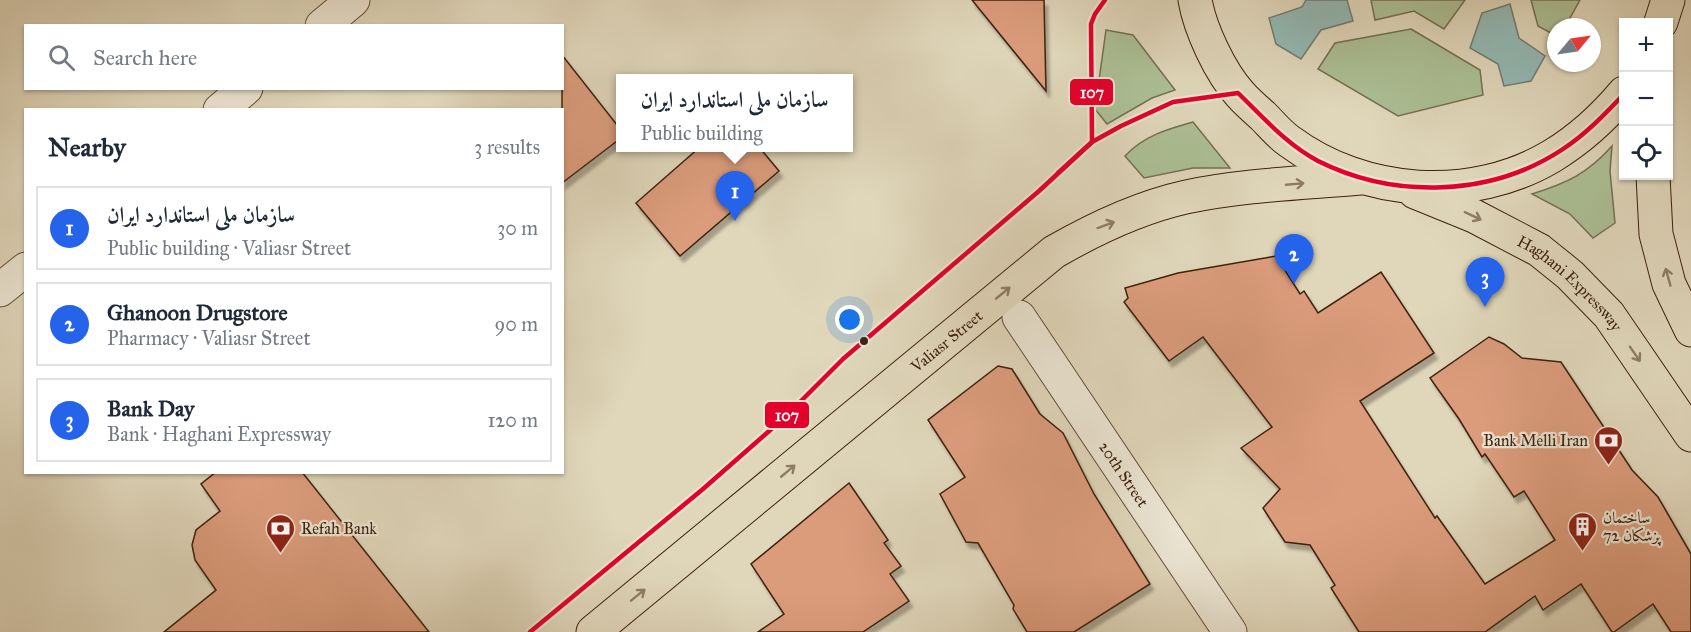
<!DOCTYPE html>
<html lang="en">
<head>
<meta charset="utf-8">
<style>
  body { margin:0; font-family:"IM FELL Great Primer",Amiri,serif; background:#f6f6f7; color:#1f2937 }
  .controls { position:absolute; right:18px; top:18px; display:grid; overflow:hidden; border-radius:0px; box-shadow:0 2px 4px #0004 }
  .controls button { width:54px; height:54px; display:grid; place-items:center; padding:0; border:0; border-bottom:2px solid #e0e1e3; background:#fff; color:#1f2937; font:30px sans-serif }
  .compass { position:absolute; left:1547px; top:18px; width:54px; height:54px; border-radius:50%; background:#fff; box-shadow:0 2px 4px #0004; rotate:61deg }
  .you { position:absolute; left:850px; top:320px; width:21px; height:21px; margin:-15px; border:4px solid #fff; border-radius:50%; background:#1a73e8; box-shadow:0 0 0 9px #1a73e833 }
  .badge { display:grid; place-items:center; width:39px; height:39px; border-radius:50%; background:#2563eb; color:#fff; font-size:20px; font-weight:700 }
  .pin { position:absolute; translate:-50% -50px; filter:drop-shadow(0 2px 3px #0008) }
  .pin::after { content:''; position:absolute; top:32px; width:21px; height:18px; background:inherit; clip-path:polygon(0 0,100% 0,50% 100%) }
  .popup { position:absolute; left:616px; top:74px; width:237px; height:78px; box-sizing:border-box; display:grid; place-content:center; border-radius:0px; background:#fff; filter:drop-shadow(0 2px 4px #0005); font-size:20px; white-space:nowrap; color:#747a83 }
  .popup b { font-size:22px; color:#1f2937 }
  .popup::after { content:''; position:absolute; left:50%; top:100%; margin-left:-12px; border:12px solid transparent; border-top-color:#fff }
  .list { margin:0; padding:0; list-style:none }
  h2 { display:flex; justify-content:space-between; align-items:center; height:78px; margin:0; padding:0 24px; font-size:26px }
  h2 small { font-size:20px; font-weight:400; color:#747a83 }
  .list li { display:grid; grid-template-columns:39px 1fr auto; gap:18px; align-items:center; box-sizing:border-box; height:84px; margin:0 12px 12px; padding:0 12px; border:2px solid #e0e1e3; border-radius:0px }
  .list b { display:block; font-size:22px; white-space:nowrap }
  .list p { margin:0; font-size:20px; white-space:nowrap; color:#747a83 }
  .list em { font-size:20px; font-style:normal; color:#747a83 }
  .icon { flex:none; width:33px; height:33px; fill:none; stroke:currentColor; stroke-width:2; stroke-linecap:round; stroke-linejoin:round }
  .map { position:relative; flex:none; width:1691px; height:632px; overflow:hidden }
  .search { position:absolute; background:#fff; box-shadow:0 2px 4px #0004; left:24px; top:24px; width:540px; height:66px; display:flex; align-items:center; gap:15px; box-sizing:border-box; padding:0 21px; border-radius:0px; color:#747a83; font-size:22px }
  .panel { position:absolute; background:#fff; box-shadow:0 2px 4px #0004; left:24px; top:108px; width:540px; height:366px; border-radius:0px }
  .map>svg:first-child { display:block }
  .green { fill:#acbf95; stroke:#757052; stroke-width:1.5 }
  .water { fill:#94b9b4; stroke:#727c72; stroke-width:1.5 }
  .building { fill:#db9c7b; stroke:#3e210e; stroke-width:1.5; filter:url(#shadow) }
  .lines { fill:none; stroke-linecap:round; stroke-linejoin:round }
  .street-casing { stroke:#664e39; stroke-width:35 }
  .primary-casing { stroke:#3e210e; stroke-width:35 }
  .street { stroke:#ebe5d3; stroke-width:33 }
  .primary { stroke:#e0d7bb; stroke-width:33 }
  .bus-1-casing { stroke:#ebe5d3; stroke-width:9 }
  .bus-1 { stroke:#e4002b; stroke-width:4.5 }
  .oneway { stroke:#8f7c64 }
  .bus-dot { fill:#3e210e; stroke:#ebe5d3; stroke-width:2 }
  .labels { text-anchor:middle; stroke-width:4.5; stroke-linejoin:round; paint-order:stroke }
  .street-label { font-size:16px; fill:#3e210e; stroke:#ebe5d3 }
  .poi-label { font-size:16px; fill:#3e210e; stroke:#ebe5d3; text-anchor:start }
  .line-badge { stroke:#ebe5d3; stroke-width:2 }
  .badge-label { font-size:16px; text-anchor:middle; font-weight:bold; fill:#fff }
</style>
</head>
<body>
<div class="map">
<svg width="1691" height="632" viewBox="0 0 1691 632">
  <defs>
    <filter id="shadow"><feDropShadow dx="3.5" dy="6" stdDeviation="1.5" flood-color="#0004"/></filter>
  </defs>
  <rect width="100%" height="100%" fill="#e0d7bb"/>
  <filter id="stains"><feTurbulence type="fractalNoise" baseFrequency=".00333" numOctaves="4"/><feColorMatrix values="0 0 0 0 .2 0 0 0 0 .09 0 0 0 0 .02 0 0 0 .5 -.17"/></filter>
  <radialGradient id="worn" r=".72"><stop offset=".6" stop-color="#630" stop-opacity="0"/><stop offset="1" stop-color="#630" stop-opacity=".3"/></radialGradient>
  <!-- green -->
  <g class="green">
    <path d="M 1371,0 L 1465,0 L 1444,29 L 1414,11 L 1375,20 Z"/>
    <path d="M 1531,0 L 1580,0 L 1565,27 L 1556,27 L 1556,36 L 1538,26 Z"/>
    <path d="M 1411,29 L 1480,70 L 1483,95 L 1398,116 L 1318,69 L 1335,43 Z"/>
    <path d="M 1106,30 L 1133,35 L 1175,90 L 1152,98 L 1107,124 L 1095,109 Z"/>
    <path d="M 1193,122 L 1230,168 L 1193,168 L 1144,178 L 1125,156 C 1143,136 1168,129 1193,122 Z"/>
    <path d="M 1612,146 L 1610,171 L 1615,223 L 1593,238 L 1570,214 L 1532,194 C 1567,183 1587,174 1612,146 Z"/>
  </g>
  <!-- water -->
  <g class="water">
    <path d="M 1306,0 L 1347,0 L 1353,21 L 1321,30 L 1301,59 L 1276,44 L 1269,18 L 1302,7 Z"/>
    <path d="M 1510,4 L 1519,38 L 1545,56 L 1531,81 L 1504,86 L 1498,64 L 1470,48 L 1482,13 Z"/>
  </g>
  <!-- building -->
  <g class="building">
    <path d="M 972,0 L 1044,0 L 1046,91 Z"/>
    <path d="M 562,55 L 621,130 L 621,138 L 562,183 Z"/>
    <path d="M 700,147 L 759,147 L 779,171 L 680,256 L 636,203 Z"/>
    <path d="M 1276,256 L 1300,294 L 1304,291 L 1318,313 L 1381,272 L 1434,353 L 1360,401 L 1435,518 L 1437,516 L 1485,584 L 1555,540 L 1524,491 L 1514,497 L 1485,454 L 1482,457 L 1459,419 L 1430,378 L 1489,337 L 1504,344 L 1522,358 L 1561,362 L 1632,470 L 1658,497 L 1691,554 L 1691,632 L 1671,632 L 1653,604 L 1614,632 L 1612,632 L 1581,584 L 1543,610 L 1535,596 L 1485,632 L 1359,632 L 1331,588 L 1335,585 L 1310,545 L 1285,542 L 1263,508 L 1280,489 L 1241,448 L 1272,427 L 1203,337 L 1169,361 L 1124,302 L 1128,298 L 1125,288 L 1178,273 Z"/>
    <path d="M 998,366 L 1012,369 L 1040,414 L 1063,433 L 1094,494 L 1150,584 L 1074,632 L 1027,632 L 1013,609 L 1014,605 L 978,543 L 966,542 L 940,494 L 965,477 L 928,420 Z"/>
    <path d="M 216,472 L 302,472 L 429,632 L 164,632 L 216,590 L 195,560 L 192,545 L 196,530 L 220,511 L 201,484 Z"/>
    <path d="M 849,483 L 888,540 L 884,543 L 901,566 L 890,574 L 909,601 L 863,632 L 758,632 L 784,614 L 751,564 Z"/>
  </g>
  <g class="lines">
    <defs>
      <g id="street">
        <path d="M 322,26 L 353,0"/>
        <path d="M 220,110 L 246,88"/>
        <path d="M 0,290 L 26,269"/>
        <path id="s1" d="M 1019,317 L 1230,632"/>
      </g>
      <g id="primary">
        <path d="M 1195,0 C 1200,29 1220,72 1240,94 C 1247,102 1255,109 1263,116 C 1271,124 1279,134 1289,141 C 1363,196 1472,204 1552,156 C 1580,139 1603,118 1624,93"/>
        <path d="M 1661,22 L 1668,0"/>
        <path d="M 1653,176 L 1656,234 L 1669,284 L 1691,330"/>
        <path id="s2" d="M 1415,192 L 1474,216 L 1539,250 L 1570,275 L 1609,315 L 1691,435"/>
        <path id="s3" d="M 593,632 L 1054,252 C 1094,229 1141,207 1186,197 C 1243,185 1303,183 1360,178"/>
      </g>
    </defs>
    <!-- street casing -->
    <use href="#street" class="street-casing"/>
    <!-- primary casing -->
    <use href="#primary" class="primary-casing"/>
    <!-- street -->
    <use href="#street" class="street"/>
    <!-- primary -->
    <use href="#primary" class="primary"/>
    <defs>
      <g id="bus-1">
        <path d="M 1058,173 L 1092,142 L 1091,24 L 1095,14 L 1105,0"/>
        <path d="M 530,632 L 703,489 L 784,418 L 843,359 L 1039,191 L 1092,142 L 1121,126 L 1173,102 L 1238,93 C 1263,117 1286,144 1318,161 C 1394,199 1491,197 1563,149 C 1586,134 1605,114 1624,94"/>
      </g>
    </defs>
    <!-- bus-1 casing -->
    <use href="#bus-1" class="bus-1-casing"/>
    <!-- bus-1 -->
    <use href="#bus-1" class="bus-1"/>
  </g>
  <!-- one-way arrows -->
  <defs><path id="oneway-shaft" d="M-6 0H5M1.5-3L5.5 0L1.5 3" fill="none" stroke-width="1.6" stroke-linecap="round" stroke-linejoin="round" transform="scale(1.5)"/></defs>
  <g class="oneway">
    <use href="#oneway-shaft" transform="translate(1295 184) rotate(-5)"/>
    <use href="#oneway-shaft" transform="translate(1473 216) rotate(25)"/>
    <use href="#oneway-shaft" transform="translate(1106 225) rotate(-20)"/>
    <use href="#oneway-shaft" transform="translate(1668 277) rotate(-106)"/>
    <use href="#oneway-shaft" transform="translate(1003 293) rotate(-39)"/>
    <use href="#oneway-shaft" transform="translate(1635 354) rotate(55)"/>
    <use href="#oneway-shaft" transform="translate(788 471) rotate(-40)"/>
    <use href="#oneway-shaft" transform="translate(638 595) rotate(-39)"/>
  </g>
  <!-- icons -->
  <defs>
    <symbol id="bank-pin" viewBox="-11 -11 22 30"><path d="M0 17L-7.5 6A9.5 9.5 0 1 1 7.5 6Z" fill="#8f2418" stroke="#ebe5d3"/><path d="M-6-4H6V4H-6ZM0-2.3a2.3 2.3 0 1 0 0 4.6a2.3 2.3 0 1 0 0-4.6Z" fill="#fff"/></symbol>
    <symbol id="building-pin" viewBox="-11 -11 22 30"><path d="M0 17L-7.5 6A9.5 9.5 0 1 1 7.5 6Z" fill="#8f2418" stroke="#ebe5d3"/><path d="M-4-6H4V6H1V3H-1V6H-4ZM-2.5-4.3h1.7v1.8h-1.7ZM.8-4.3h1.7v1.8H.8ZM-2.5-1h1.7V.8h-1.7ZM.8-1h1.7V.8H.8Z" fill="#fff"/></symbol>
  </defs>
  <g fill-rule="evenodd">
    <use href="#bank-pin" x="1592" y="424" width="33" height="45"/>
    <use href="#building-pin" x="1566" y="510" width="33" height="45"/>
    <use href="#bank-pin" x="264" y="512" width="33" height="45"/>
  </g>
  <!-- markers -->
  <circle class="bus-dot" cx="864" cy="341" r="5"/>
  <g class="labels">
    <!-- street labels -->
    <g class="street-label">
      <text dy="6" stroke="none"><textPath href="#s2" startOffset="182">Haghani Expressway</textPath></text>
      <text dy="6" stroke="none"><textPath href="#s3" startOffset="458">Valiasr Street</textPath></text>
      <text dy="6" stroke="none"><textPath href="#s1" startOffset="189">20th Street</textPath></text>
    </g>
    <!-- poi labels -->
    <g class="poi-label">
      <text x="1588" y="446" text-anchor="end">Bank Melli Iran</text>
      <text x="1603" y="523">ساختمان<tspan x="1603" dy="18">پزشکان 72</tspan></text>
      <text x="301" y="534">Refah Bank</text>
    </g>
  </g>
  <g class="line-badge">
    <rect x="1069" y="78" width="45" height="28" rx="6" fill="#e4002b"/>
    <rect x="764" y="401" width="46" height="28" rx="6" fill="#e4002b"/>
  </g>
  <g class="badge-label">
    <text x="1092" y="98">107</text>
    <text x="787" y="421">107</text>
  </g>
  <rect width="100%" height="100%" filter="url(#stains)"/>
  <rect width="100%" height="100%" fill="url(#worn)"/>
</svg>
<div class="controls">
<button>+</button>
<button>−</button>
<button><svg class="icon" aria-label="locate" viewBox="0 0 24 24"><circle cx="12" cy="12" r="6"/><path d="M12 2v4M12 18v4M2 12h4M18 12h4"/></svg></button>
</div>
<svg class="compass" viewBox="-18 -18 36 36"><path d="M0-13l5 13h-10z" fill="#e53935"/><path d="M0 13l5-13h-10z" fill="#747a83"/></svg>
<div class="you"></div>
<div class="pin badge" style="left:735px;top:221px">1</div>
<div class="popup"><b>سازمان ملی استاندارد ایران</b>Public building</div>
<div class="pin badge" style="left:1294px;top:284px">2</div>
<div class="pin badge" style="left:1485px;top:307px">3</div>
<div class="search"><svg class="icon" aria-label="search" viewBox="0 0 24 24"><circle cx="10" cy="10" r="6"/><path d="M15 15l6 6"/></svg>Search here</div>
<section class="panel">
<h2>Nearby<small>3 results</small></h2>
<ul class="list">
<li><span class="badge">1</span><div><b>سازمان ملی استاندارد ایران</b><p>Public building · Valiasr Street</p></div><em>30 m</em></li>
<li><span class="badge">2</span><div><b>Ghanoon Drugstore</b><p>Pharmacy · Valiasr Street</p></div><em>90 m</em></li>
<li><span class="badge">3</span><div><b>Bank Day</b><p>Bank · Haghani Expressway</p></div><em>120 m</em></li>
</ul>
</section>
</div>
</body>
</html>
